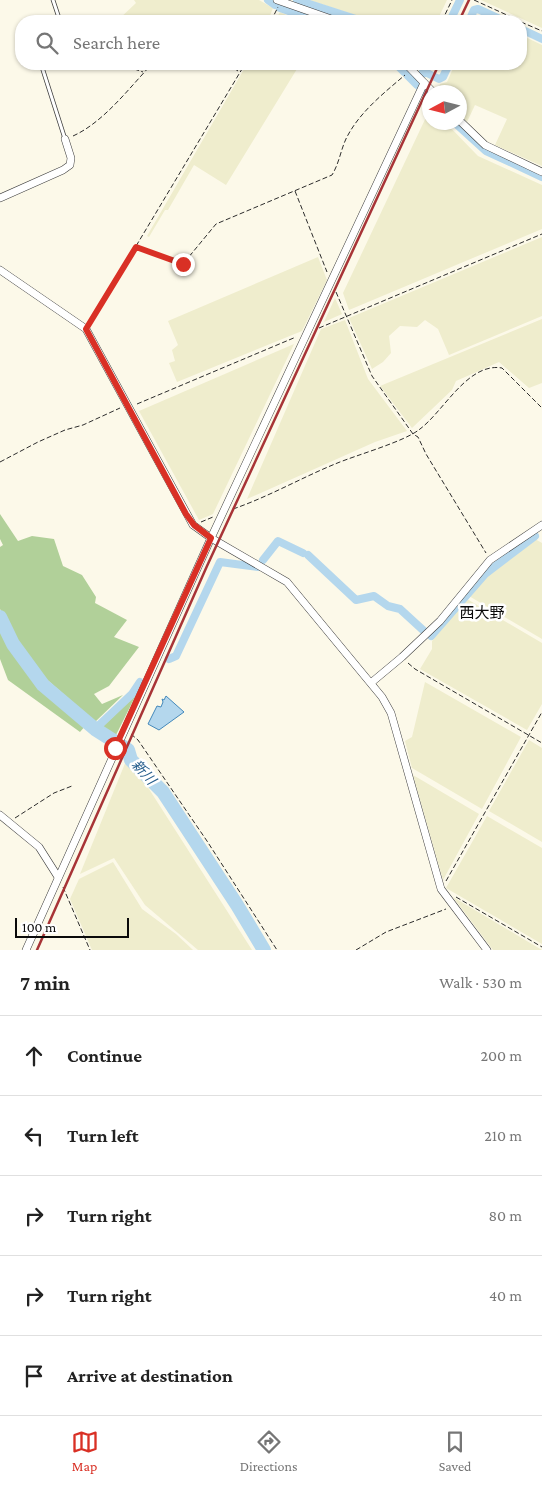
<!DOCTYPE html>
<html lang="en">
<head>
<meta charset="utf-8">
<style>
  body { margin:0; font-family:"Crimson Pro","Noto Sans JP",serif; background:#f2f2f2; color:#222 }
  .compass { position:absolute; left:422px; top:85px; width:45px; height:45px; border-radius:50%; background:#fff; box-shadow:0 1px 4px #0004; rotate:263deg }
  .scale { position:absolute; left:15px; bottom:12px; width:114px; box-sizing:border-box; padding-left:5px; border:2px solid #0a0a0a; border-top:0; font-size:14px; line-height:18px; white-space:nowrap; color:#0a0a0a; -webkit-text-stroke:4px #fff; paint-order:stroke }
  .stop { position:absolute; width:15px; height:15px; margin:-11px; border:4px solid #d93025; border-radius:50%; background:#fff }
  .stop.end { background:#d93025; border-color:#fff; box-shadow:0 1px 5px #0008 }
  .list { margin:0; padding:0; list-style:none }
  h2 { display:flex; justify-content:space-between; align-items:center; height:65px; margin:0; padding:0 20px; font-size:21px }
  h2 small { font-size:16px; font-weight:400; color:#767676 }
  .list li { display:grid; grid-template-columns:32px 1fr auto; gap:15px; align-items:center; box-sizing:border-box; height:80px; padding:0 20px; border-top:1px solid #e0e0e0 }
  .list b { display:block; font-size:19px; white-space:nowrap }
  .list em { font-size:16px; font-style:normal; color:#767676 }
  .icon { flex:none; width:28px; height:28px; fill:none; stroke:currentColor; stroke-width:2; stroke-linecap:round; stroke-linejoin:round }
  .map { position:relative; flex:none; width:542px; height:950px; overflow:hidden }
  .search { position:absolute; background:#fff; box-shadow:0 1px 4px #0004; left:15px; right:15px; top:15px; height:55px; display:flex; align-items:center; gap:12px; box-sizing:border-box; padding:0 18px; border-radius:20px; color:#767676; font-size:19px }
  .sheet { height:465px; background:#fff }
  nav { display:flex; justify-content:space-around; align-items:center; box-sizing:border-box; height:70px; border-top:1px solid #e0e0e0; background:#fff; font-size:14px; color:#767676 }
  nav a { display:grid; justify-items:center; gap:2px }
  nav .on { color:#d93025 }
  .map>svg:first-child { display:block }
  .farmland { fill:#efedcd }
  .forest { fill:#b1d099 }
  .water { fill:#b4d7ed; stroke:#4489bb }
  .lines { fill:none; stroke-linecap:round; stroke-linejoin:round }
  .canal { stroke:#b4d7ed; stroke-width:8 }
  .river { stroke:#b4d7ed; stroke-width:14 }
  .service-casing { stroke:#3d3d3d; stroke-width:4.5 }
  .minor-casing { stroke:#3d3d3d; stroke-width:8 }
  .path { stroke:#2c2c2c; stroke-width:1; stroke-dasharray:5 2.5; stroke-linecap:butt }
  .service { stroke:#fff; stroke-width:3 }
  .minor { stroke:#fff; stroke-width:7 }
  .rail { stroke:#a83437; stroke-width:2.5 }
  .route { stroke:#d93025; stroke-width:6 }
  .labels { text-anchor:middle; stroke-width:5; stroke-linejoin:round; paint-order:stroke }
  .water-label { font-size:14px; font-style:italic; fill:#245c8b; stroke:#fff }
  .quarter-label { font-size:15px; fill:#0a0a0a; stroke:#fff }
</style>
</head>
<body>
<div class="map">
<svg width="542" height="950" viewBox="0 0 542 950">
  <rect width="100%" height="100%" fill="#fcf9e9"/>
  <!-- farmland -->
  <g class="farmland">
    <path d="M 134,0 L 259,0 L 273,8 L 268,21 L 117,21 L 136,3 Z"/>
    <path d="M 309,0 L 447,0 L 437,21 L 373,21 Z"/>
    <path d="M 481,0 L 542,0 L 542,28 Z"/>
    <path d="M 280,12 L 295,19 L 304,21 L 275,21 Z"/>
    <path d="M 521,35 L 542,45 L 542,166 L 495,145 L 507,119 L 475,105 L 467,122 L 460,114 L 460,92 L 440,92 L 438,90 L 440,84 L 447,82 L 455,64 L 521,64 Z"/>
    <path d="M 247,64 L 300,64 L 226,185 L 194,165 L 168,210 L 165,210 L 149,237 L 147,236 Z"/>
    <path d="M 429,111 L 430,122 L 446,123 L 478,156 L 542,185 L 542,229 L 349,310 L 343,293 Z"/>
    <path d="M 542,237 L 542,316 L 449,355 L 438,329 L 425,320 L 417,327 L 400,326 L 389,336 L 391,353 L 383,362 L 372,369 L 349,318 Z"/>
    <path d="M 318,257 L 327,280 L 302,331 L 177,382 L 169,363 L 175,361 L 172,350 L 178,345 L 168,321 Z"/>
    <path d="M 335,298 L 342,314 L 324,322 Z"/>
    <path d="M 542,319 L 542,383 L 529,388 L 499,362 L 456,381 L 452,390 L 412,428 L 380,386 Z"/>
    <path d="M 345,320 L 368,379 L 407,431 L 375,442 L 247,499 L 321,329 Z"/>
    <path d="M 294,344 L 213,514 L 199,520 L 139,411 Z"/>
    <path d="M 535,539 L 542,543 L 542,639 L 469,596 L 489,573 Z"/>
    <path d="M 467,599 L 542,643 L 542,704 L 527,730 L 420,669 L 432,649 L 432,641 Z"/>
    <path d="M 425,682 L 521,737 L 482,809 L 412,768 L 405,741 L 412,737 Z"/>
    <path d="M 529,740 L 542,748 L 542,842 L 489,811 Z"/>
    <path d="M 126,761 L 149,789 L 252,950 L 198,950 L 145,905 L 114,858 L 80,874 Z"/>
    <path d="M 413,775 L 479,814 L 443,880 Z"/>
    <path d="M 487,816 L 542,848 L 542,944 L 446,888 Z"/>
    <path d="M 113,862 L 142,909 L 176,934 L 193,950 L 92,950 L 70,899 L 79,879 Z"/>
    <path d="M 453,897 L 542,950 L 493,950 Z"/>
  </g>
  <!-- forest -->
  <g class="forest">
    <path d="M 0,514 L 18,541 L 32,536 L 54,539 L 63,566 L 82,575 L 96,597 L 95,603 L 127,620 L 114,637 L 139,647 L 109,686 L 94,694 L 102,704 L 123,695 L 95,722 L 43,676 L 28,658 L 0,609 L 0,547 L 3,545 L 0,539 Z"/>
    <path d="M 0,625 L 27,672 L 86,725 L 80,732 L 8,680 L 0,659 Z"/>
    <path d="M 136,695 L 115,737 L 101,728 Z"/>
  </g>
  <!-- water -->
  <path class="water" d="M 166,696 L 184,712 L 159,730 L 148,724 L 157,706 L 161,707 L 163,702 L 162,699 L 164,700 Z"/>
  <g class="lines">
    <!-- canal -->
    <g class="canal">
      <path d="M 268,0 L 275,5"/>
      <path d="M 297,0 L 362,21"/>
      <path d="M 280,8 L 317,21"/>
      <path d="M 450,21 L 460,0"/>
      <path d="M 469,21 L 474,10 L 478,9 L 504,21"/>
      <path d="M 521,29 L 542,39"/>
      <path d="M 396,64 L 404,72"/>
      <path d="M 416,64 L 417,64"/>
      <path d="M 423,71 L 439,79 L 443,77 L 449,64"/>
      <path d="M 425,73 L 429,64"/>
      <path d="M 408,76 L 417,85"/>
      <path d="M 423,91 L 430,98"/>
      <path d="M 454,122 L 486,151 L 542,177"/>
      <path d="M 308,555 L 356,600 L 374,596 L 388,606 L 400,609 L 424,631"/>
      <path d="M 263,560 L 278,541 L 303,553"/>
      <path d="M 431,636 L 485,574 L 535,536"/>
      <path d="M 169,659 L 176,656 L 220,562 L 258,567"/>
      <path d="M 95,729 L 132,694 L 140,682"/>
    </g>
    <!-- river -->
    <path class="river" d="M 0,617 L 13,644 L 43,685 L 95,729 L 128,750 L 131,760 L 163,792 L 237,905 L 264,950"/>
    <defs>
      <g id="service">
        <path d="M 53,0 L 60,21"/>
        <path d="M 41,64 L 65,139"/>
      </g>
      <g id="minor">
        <path d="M 277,0 L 337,21"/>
        <path d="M 406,64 L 433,92"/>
        <path d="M 460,121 L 485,145 L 542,172"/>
        <path d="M 0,198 L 63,170 L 70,165 L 71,158 L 65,139"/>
        <path d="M 0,270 L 86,329 L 193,525 L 211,538 L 287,582 L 382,697 L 391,713 L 441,889 L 487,950"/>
        <path d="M 372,682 L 402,657 L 440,621 L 490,560 L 542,525"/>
        <path d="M 0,815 L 39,847 L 58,877"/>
        <path d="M 26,950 L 211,538 L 424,83"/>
      </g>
    </defs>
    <!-- service casing -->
    <use href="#service" class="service-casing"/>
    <!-- minor casing -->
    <use href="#minor" class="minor-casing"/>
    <!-- path -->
    <g class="path">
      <path d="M 474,0 L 520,21"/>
      <path d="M 271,21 L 278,7"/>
      <path d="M 442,21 L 452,0"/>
      <path d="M 521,22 L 542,31"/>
      <path d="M 120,64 L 143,72"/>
      <path d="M 228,64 L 238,71"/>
      <path d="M 73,136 C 104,122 129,88 152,64"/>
      <path d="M 295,191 L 327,272"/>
      <path d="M 136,247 L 183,264 L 216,224 L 332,175 C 340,162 341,147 348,135 C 361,111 385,92 405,75"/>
      <path d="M 336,292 L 372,376 L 413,434 L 418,437 L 426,454 L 486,553"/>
      <path d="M 90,323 L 245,64"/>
      <path d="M 319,328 L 542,234"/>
      <path d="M 137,404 L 296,337"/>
      <path d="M 0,462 L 38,442 L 65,430 L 83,425 L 120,408"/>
      <path d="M 233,509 C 268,497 301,478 335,464 C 356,455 404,442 420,429 C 444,411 468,362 502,368 L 542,408"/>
      <path d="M 201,522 L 213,517"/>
      <path d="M 408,663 L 415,669 L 542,743"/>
      <path d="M 131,734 L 138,740 L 207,841 L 277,950"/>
      <path d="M 15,818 L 54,793 L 72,786"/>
      <path d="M 446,881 L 542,712"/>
      <path d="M 63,887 L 90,950"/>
      <path d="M 456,897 L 542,947"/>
      <path d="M 356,950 L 386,932 L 446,909"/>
    </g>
    <!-- service -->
    <use href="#service" class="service"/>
    <!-- minor -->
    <use href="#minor" class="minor"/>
    <!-- rail -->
    <g class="rail">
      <path d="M 459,21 L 469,0"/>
      <path d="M 37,950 L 207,566 L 439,64"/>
    </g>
  </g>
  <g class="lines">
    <!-- route -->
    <path class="route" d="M 115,748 L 211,538 L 194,525 L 186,514 L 86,329 L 136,247 L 183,264"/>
  </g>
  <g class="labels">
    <!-- water labels -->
    <g class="water-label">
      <text transform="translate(144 772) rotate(48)" y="5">新川</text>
    </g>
    <!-- quarter labels -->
    <g class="quarter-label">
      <text x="482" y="618">西大野</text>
    </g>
  </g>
</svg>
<svg class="compass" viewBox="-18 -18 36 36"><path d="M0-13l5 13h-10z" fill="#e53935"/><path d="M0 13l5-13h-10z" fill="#767676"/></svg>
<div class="scale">100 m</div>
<div class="stop" style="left:115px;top:748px"></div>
<div class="stop end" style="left:183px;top:264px"></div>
<div class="search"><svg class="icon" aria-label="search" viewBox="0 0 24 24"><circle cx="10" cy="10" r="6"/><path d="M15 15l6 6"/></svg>Search here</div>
</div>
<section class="sheet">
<h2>7 min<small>Walk · 530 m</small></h2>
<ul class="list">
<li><svg class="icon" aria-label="ahead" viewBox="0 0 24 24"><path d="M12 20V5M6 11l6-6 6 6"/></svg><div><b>Continue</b></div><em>200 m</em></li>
<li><svg class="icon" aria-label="left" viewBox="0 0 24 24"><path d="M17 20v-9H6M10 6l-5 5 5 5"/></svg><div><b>Turn left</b></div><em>210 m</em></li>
<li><svg class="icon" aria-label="right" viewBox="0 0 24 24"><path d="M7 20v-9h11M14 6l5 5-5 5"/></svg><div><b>Turn right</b></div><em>80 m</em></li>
<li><svg class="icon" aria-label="right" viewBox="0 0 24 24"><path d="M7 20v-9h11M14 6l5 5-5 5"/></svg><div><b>Turn right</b></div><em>40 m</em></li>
<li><svg class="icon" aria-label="arrive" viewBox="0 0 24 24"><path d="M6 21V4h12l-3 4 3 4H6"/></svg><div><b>Arrive at destination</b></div></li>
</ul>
</section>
<nav>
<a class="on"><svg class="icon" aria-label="map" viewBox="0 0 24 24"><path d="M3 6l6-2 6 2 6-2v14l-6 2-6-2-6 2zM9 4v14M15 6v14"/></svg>Map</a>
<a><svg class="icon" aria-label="directions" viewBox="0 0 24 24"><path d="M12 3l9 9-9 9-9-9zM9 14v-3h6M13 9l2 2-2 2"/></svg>Directions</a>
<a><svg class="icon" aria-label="saved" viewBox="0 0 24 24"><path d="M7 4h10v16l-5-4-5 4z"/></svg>Saved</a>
</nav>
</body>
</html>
